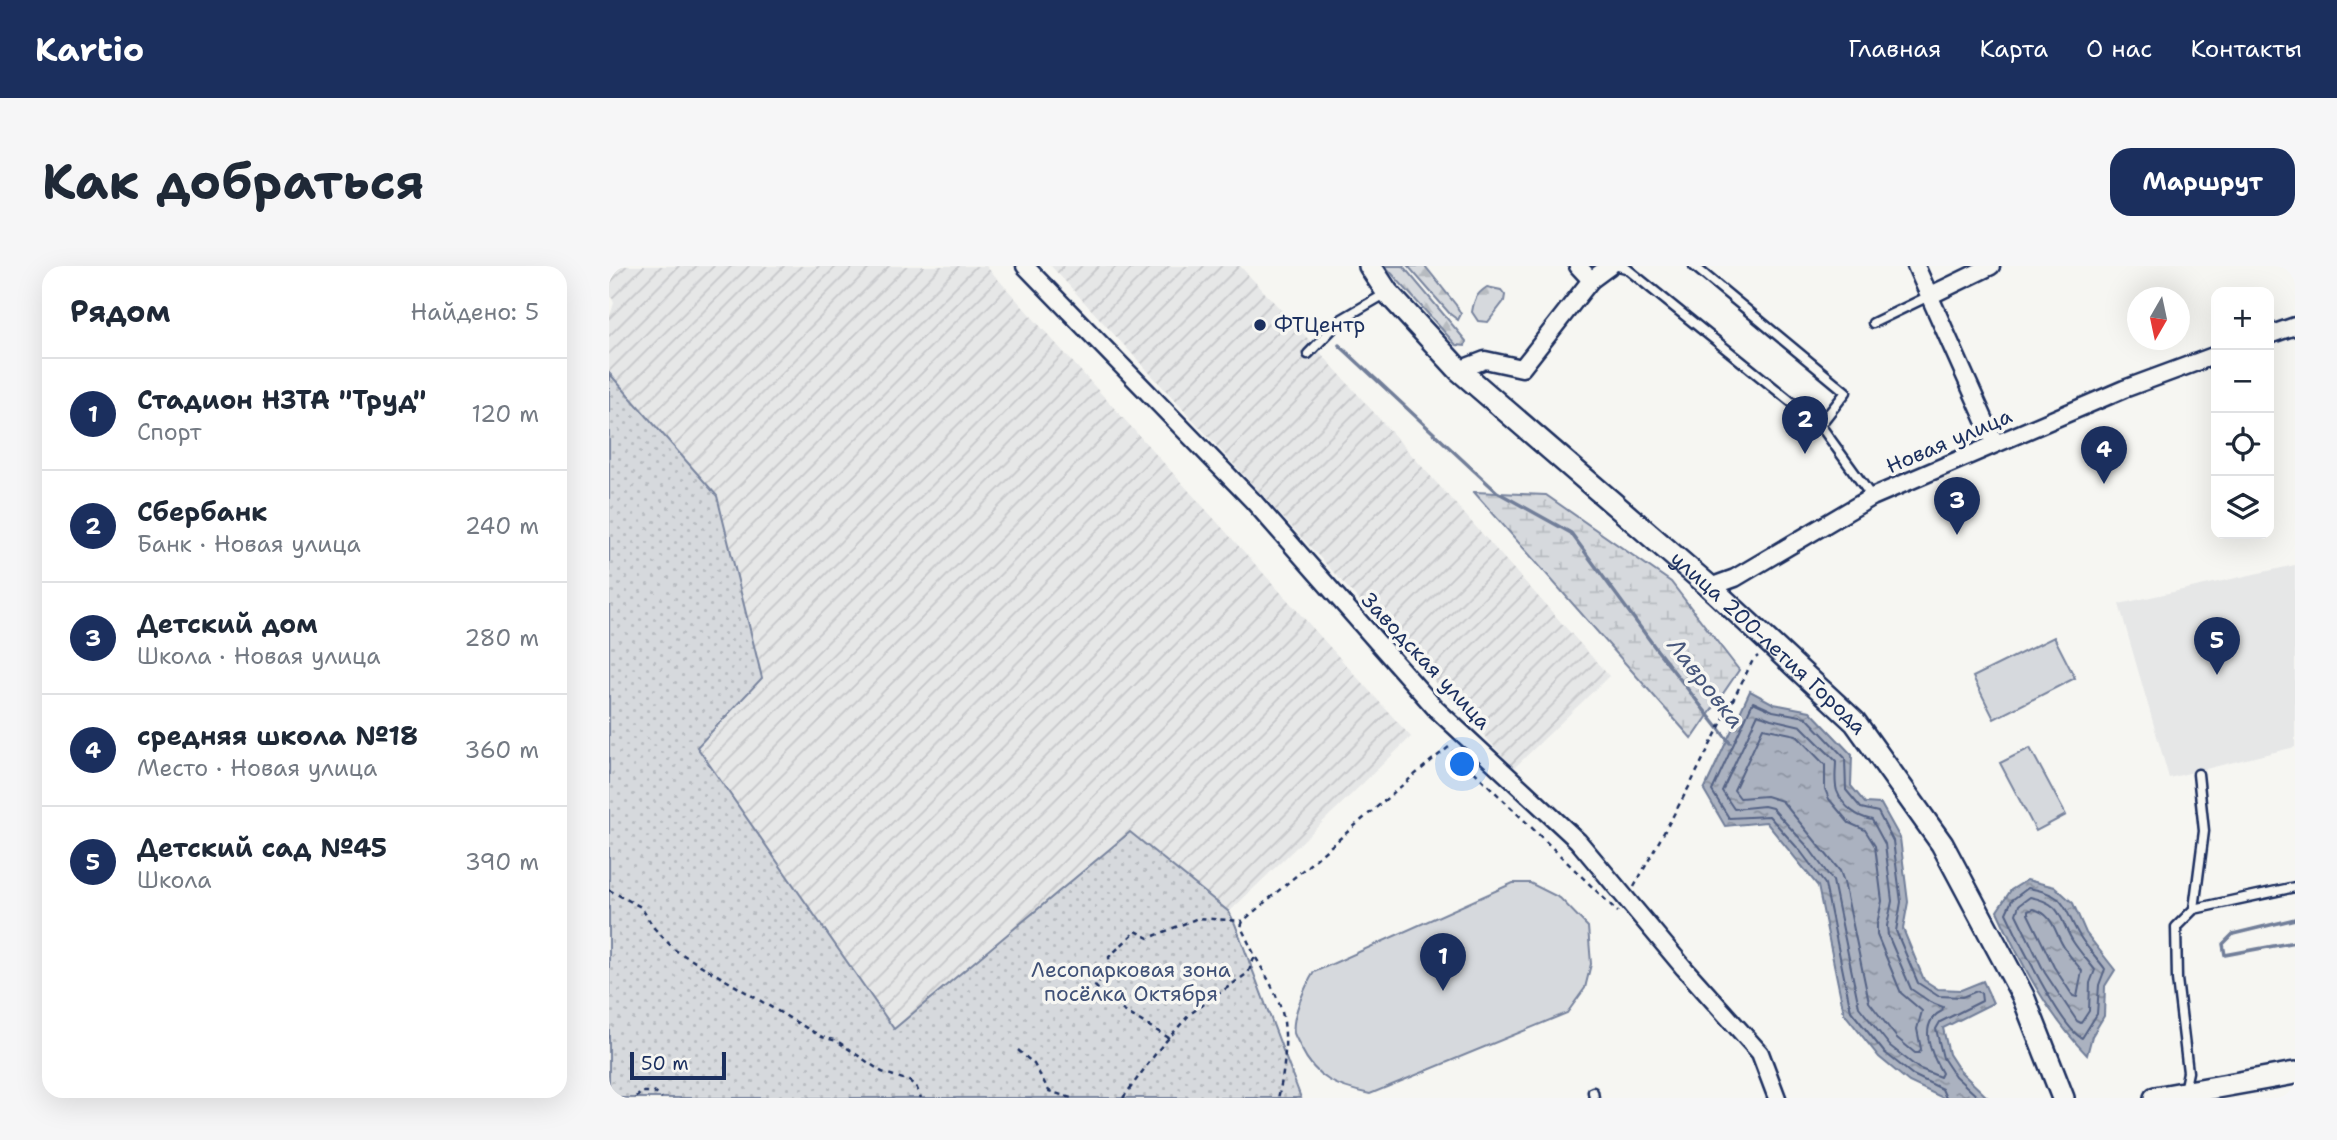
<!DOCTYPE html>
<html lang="ru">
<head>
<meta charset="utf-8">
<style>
  body { margin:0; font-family:"Shantell Sans",sans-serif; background:#f6f6f7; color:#1f2937 }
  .controls { position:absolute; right:21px; top:21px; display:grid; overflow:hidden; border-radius:14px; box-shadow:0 7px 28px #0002 }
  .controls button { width:63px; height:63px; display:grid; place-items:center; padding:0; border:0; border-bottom:2px solid #e0e1e3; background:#fff; color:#1f2937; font:35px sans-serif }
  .compass { position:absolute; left:1518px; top:21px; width:63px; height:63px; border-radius:50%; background:#fff; box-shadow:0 7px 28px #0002; rotate:189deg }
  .scale { position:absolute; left:21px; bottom:18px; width:96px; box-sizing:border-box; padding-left:7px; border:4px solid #1b2f5e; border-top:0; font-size:19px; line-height:24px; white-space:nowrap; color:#1b2f5e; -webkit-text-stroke:5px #f6f6f2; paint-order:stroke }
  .you { position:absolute; left:854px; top:499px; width:24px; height:24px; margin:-18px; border:5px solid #fff; border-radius:50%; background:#1a73e8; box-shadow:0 0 0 10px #1a73e833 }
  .badge { display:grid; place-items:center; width:46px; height:46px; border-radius:50%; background:#1b2f5e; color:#fff; font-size:23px; font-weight:700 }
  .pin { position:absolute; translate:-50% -58px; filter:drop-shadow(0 2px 4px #0008) }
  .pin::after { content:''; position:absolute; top:37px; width:24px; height:21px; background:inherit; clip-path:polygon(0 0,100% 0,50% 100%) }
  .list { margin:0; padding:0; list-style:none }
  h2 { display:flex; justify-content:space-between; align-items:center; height:91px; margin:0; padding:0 28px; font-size:30px }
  h2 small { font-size:23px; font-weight:400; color:#747a83 }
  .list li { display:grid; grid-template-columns:46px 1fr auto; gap:21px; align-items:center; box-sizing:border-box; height:112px; padding:0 28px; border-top:2px solid #e0e1e3 }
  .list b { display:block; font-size:26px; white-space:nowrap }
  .list p { margin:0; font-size:23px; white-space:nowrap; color:#747a83 }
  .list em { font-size:23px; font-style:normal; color:#747a83 }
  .icon { flex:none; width:38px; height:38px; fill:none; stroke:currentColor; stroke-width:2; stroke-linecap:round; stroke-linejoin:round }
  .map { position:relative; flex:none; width:1686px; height:832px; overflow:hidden; border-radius:21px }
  header { display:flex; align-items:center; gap:42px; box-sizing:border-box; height:98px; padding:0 35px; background:#1b2f5e; color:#fff }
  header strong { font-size:33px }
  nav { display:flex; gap:38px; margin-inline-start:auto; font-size:24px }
  .intro { display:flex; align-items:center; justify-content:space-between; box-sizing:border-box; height:168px; padding:0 42px }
  h1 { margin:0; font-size:49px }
  .button { padding:18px 32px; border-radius:21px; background:#1b2f5e; color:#fff; font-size:24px; font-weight:700 }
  main { display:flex; gap:42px; padding:0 42px }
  aside { flex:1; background:#fff; border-radius:21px; box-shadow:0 7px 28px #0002 }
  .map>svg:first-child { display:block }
  .built { fill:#e6e7e7 }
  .industrial { fill:url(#industrial-furrows) }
  .grass { fill:#d6d9dd; stroke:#78849e; stroke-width:2 }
  .forest { fill:url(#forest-firs); stroke:#78849e; stroke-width:2 }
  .wetland { fill:url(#wetland-marsh); stroke:#78849e; stroke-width:2 }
  .park { fill:url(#park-dots); stroke:#78849e; stroke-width:2 }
  .water { fill:url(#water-ripples); stroke:#717e99; stroke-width:2 }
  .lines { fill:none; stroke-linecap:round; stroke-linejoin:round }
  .shore { stroke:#556385; stroke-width:2 }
  .stream { stroke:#717e99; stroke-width:3.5 }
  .lane-casing { stroke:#1b2f5e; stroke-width:13 }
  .street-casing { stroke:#1b2f5e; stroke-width:21 }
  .secondary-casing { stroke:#1b2f5e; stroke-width:26 }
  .path { stroke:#1b2f5e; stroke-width:2.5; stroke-dasharray:5 5; stroke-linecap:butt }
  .lane { stroke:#f6f6f2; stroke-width:8 }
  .street { stroke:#f6f6f2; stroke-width:16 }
  .secondary { stroke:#f6f6f2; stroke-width:21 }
  .poi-dot { fill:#1b2f5e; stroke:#f6f6f2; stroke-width:2.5 }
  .labels { text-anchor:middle; stroke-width:7; stroke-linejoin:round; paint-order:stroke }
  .poi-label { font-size:21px; fill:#1b2f5e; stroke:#f6f6f2; text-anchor:start }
  .street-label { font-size:21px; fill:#1b2f5e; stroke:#f6f6f2 }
  .park-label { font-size:21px; fill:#405177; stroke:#f6f6f2 }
  .water-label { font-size:23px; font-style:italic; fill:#46567b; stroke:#f6f6f2 }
</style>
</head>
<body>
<header>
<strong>Kartio</strong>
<nav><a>Главная</a><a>Карта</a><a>О нас</a><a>Контакты</a></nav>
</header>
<div class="intro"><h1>Как добраться</h1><a class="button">Маршрут</a></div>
<main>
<aside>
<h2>Рядом<small>Найдено: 5</small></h2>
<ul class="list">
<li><span class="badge">1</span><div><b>Стадион НЗТА &quot;Труд&quot;</b><p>Спорт</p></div><em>120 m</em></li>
<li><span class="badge">2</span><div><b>Сбербанк</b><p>Банк · Новая улица</p></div><em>240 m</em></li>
<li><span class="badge">3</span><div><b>Детский дом</b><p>Школа · Новая улица</p></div><em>280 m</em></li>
<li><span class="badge">4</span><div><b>средняя школа №18</b><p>Место · Новая улица</p></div><em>360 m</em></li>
<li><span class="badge">5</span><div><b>Детский сад №45</b><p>Школа</p></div><em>390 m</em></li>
</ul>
</aside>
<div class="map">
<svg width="1686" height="832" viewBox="0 0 1686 832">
  <defs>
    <pattern id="industrial-furrows" width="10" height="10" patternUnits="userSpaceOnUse" patternTransform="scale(1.75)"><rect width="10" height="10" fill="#e6e7e7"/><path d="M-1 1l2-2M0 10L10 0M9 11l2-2" fill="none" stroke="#c5c6c9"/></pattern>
    <pattern id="forest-firs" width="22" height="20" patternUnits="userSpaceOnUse" patternTransform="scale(1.75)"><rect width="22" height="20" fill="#d6d9dd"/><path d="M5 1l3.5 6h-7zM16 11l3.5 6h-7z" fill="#b7bbc0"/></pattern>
    <pattern id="wetland-marsh" width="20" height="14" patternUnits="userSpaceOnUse" patternTransform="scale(1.75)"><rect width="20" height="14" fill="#d6d9dd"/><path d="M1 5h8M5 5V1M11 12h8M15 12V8" fill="none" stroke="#b7bbc0"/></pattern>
    <pattern id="park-dots" width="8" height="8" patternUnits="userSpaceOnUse" patternTransform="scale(1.75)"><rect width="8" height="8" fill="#d6d9dd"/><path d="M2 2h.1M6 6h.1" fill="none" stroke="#b7bbc0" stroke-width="1.8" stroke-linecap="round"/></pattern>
    <pattern id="water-ripples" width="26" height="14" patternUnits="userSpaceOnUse" patternTransform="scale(1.75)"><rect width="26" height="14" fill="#abb2c0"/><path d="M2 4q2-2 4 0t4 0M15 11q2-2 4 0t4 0" fill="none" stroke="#8a919f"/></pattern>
  </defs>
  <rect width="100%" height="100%" fill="#f6f6f2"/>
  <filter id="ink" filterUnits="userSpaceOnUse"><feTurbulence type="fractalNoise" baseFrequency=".0143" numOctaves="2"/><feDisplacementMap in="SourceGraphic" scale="14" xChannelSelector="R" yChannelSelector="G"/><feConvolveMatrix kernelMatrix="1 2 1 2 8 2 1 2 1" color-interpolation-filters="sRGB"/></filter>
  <g filter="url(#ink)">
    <!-- built -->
    <path class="built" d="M 1686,299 L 1686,481 L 1560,512 L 1510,338 Z"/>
    <!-- industrial -->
    <g class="industrial">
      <path d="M 0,0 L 377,0 L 802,471 L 620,646 L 521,567 L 285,763 L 88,481 L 108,230 L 0,107 L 0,53 L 5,37 L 0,26 Z"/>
      <path d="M 442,0 L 631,0 L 701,75 L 1000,410 L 905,502 Z"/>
    </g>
    <!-- grass -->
    <g class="grass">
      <path d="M 1445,371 L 1466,412 L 1385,453 L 1364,411 Z"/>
      <path d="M 1421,482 L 1457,549 L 1427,565 L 1391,497 Z"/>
      <path d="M 904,617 L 921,617 L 951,632 L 979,661 L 982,698 L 976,722 L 958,747 L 761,828 C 728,821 707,813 692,782 C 690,777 686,771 685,767 C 682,751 697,719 705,706 Z"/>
    </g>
    <!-- forest -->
    <g class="forest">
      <path d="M 776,0 L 794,0 L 857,75 L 856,80 L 847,79 Z"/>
      <path d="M 799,0 L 816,0 L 847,39 L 852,48 L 849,54 L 841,48 Z"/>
      <path d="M 878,21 L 892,24 L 896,29 L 895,35 L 879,56 L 869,55 L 863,46 C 865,34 867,28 878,21 Z"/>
    </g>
    <!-- wetland -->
    <path class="wetland" d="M 865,226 L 937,229 L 1062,316 L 1130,404 L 1083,473 Z"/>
    <!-- park -->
    <path class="park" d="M 0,107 L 108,230 L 153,412 L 88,481 L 285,763 L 521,566 L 620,646 L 626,658 L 692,832 L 0,832 Z"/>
    <!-- water -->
    <g class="water">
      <path d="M 1141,425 L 1165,438 L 1201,445 L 1243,489 L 1242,520 L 1256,537 L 1272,538 L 1291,572 L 1299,636 L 1294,663 L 1315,714 L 1329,723 L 1352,724 L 1374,715 L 1384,737 L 1334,762 L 1340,788 L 1351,805 L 1379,832 L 1334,832 L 1300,816 L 1270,791 L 1235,747 L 1209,620 L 1157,556 L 1116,560 L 1095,524 Z"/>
      <path d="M 1418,614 L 1446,621 L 1464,637 L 1477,667 L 1506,704 L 1496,720 L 1495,750 L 1483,770 L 1478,789 C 1438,748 1412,697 1388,645 L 1402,624 Z"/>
    </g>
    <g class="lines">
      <!-- shore -->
      <g class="shore">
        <path d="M 1149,448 L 1162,453 L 1192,460 L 1227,495 C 1227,504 1225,516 1228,525 C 1234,541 1248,551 1263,554 L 1276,578 L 1283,635 L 1278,660 L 1279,669 L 1302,723 L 1321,736 L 1334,741 L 1333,745 C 1308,757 1322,788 1333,807 L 1331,811 L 1309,802 L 1281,780 L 1250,741 L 1224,615 L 1199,581 L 1163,542 L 1155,540 L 1125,543 L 1113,525 Z"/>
        <path d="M 1154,462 L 1187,469 L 1216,499 L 1216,523 L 1220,533 L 1240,557 L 1256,564 L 1266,580 L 1273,635 L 1268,658 L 1268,669 L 1292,727 L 1313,745 L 1308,763 L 1312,783 L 1310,787 L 1306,787 L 1288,772 L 1260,736 L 1235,616 L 1231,605 L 1173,535 L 1157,530 L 1131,532 L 1125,524 Z"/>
        <path d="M 1419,622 C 1462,629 1453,643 1472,672 C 1479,683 1489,693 1496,703 L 1490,719 L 1488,748 L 1473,772 C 1453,764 1408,671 1397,647 L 1403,634 Z"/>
        <path d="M 1421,631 C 1456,638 1449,653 1465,677 C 1471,686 1479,695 1486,704 L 1481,717 L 1480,745 L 1472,757 L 1468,755 L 1436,707 L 1407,648 L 1410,639 Z"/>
        <path d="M 1424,643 C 1445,648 1445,666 1455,681 C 1460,690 1467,697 1473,705 L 1468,731 L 1464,730 L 1445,701 L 1419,648 L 1419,645 Z"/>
        <path d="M 1337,832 L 1333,823 L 1304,809 L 1275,786 L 1242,745 L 1216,618 L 1192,586 L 1160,550 L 1120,552 L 1103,525 L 1144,436 L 1164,445 L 1197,451 L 1236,492 L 1237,524 L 1252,542 L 1269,546 L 1284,575 L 1292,636 L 1287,665 L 1309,717 L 1329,730 L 1353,731 L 1368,725 L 1372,727 L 1373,735 L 1331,756 L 1327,763 L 1334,792 L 1346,810 L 1370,832"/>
      </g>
      <!-- stream -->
      <g class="stream">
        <path d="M 730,79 L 888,226 L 962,267 L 1048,384 L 1121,477"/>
        <path d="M 1686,653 L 1624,668 L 1614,678 L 1616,689 L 1686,676"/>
      </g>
      <defs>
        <g id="lane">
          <path d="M 1009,0 L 1017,2 L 1211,159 L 1263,231"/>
          <path d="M 1085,0 L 1237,126 L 1211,159"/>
          <path d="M 1264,57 L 1320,30"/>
          <path d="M 699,88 L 733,53 L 776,28"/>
          <path d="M 1585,643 L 1595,565 L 1589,508"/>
          <path d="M 1575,825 L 1579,806 L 1568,713 L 1567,661 L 1585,643 L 1686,621"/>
          <path d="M 984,826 L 985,832"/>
        </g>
        <g id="street">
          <path d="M 416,0 L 645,236 L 827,443 L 969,575 L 1075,702 L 1151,787 L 1168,832"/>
          <path d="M 969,0 L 982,14"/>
          <path d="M 1307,0 L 1386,177"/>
          <path d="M 1320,30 L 1382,0"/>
          <path d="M 1660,69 L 1686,60"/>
          <path d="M 850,104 L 876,94 L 913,102 L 982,14 L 1001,0"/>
          <path d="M 1101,321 L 1126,312 L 1263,231 L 1515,123 L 1607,89"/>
        </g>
        <g id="secondary">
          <path id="s1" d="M 761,0 L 778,26 L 850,104 L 1101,321 L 1246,456 L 1333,578 L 1414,730 L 1454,832"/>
          <path d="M 1546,832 L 1686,807"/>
        </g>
      </defs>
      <!-- lane casing -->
      <use href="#lane" class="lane-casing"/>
      <!-- street casing -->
      <use href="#street" class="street-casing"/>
      <!-- secondary casing -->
      <use href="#secondary" class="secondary-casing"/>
      <!-- path -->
      <g class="path">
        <path d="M 1025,621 L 1081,519 L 1144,394 L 1149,390"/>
        <path d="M 0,624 L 32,641 L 45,662 L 66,684 L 187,756 L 213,771 L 228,775 L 273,806 L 300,815 L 307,820 L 312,832"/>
        <path d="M 647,692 C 658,711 672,734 675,756 C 678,781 675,809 669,832"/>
        <path d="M 560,772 L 510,742 L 507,732 L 498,732 L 486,720 C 492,711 497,712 503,706 L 501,701 L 500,691 L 527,665 L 540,672 L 589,652 L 634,655"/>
        <path d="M 409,784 L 425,798 L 440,825 L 462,832"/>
        <path d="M 27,832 L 32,826 L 45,826 L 53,832"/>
        <path d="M 514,832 L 550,783 L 581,748 L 639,707 L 646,690 L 632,661 L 634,655 L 823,494 L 840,481 L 1009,646"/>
      </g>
      <!-- lane -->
      <use href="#lane" class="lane"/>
      <!-- street -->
      <use href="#street" class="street"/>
      <!-- secondary -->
      <use href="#secondary" class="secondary"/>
    </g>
  </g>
  <!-- markers -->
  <circle class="poi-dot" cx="651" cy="59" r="7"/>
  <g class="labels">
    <!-- poi labels -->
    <g class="poi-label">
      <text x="665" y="66">ФТЦентр</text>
    </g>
    <!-- street labels -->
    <g class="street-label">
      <text transform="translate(1340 175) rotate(-23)" y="7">Новая улица</text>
      <text dy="7" stroke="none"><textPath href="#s1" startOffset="550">улица 200-летия Города</textPath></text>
      <text transform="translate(817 395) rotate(47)" y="7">Заводская улица</text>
    </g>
    <!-- park labels -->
    <g class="park-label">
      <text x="522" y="711">Лесопарковая зона<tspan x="522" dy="24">посёлка Октября</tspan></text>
    </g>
    <!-- water labels -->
    <g class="water-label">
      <text transform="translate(1097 417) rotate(52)" y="8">Лавровка</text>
    </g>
  </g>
</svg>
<div class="controls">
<button>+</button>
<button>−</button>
<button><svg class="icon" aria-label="locate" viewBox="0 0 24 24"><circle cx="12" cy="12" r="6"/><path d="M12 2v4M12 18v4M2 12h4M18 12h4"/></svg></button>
<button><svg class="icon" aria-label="layers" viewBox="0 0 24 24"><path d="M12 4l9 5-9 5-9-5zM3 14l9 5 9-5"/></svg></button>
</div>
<svg class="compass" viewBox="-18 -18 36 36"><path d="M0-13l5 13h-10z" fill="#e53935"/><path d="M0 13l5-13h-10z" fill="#747a83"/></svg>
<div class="scale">50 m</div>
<div class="you"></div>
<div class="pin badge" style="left:834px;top:725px">1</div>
<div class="pin badge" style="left:1196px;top:188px">2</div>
<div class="pin badge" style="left:1348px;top:269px">3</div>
<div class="pin badge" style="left:1495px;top:218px">4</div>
<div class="pin badge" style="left:1608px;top:409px">5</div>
</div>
</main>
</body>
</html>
